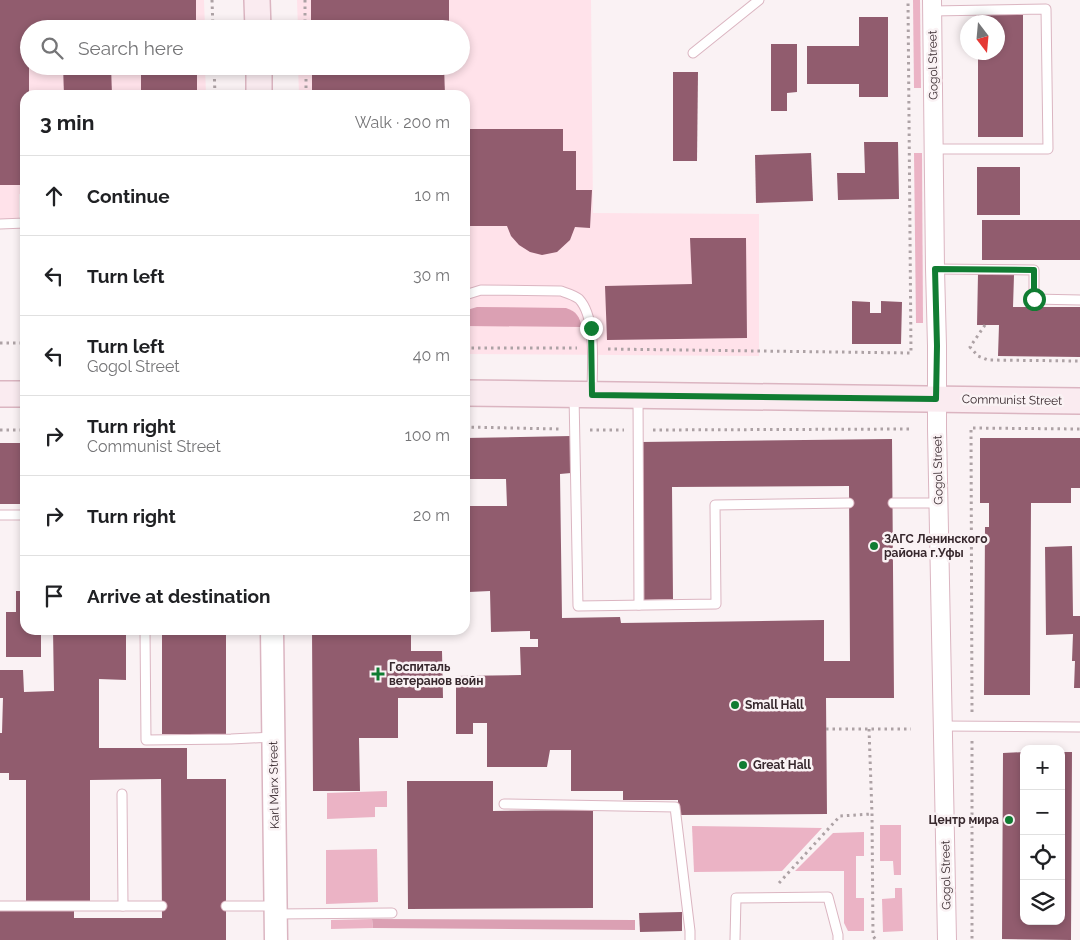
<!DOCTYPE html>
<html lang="en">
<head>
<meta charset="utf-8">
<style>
  body { margin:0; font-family:Raleway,sans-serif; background:#f2f2f2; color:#202124 }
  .controls { position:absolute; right:15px; bottom:15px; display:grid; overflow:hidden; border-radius:10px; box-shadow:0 2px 8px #0003 }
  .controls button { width:45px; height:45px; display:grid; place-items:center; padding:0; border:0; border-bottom:1px solid #e0e0e0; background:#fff; color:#202124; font:25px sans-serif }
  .compass { position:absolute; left:960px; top:15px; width:45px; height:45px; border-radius:50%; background:#fff; box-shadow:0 2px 8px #0003; rotate:164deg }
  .stop { position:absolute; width:15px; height:15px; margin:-11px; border:4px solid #107c32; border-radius:50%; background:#fff }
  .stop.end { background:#107c32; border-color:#fff; box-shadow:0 1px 5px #0008 }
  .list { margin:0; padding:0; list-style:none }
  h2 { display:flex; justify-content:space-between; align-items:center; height:65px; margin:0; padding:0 20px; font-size:21px }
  h2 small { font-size:16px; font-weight:400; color:#757577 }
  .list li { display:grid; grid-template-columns:32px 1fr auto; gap:15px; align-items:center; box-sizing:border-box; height:80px; padding:0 20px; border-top:1px solid #e0e0e0 }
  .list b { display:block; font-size:19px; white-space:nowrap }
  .list p { margin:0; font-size:16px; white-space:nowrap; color:#757577 }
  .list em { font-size:16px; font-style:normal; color:#757577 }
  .icon { flex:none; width:28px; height:28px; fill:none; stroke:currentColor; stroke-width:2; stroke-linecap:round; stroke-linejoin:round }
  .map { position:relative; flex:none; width:1080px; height:940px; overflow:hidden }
  .search { position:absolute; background:#fff; box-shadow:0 2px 8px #0003; left:20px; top:20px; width:450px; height:55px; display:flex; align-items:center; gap:12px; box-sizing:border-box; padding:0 18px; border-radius:28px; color:#757577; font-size:19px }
  .panel { position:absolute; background:#fff; box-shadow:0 2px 8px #0003; left:20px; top:90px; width:450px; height:545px; border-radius:15px }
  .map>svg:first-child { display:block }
  .built { fill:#ffe2ea }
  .green { fill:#ebb3c5 }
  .forest { fill:#dba0b3 }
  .building { fill:#915c6e }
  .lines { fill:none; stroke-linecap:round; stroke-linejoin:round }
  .service-casing { stroke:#dbb5c1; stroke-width:11 }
  .minor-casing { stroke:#dbb5c1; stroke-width:20 }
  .tertiary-casing { stroke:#dbb5c1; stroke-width:25 }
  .secondary-casing { stroke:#dbb5c1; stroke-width:28 }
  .path { stroke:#ada2a5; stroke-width:3; stroke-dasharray:2.5 4; stroke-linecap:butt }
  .service { stroke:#fff; stroke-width:9 }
  .minor { stroke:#fff; stroke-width:18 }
  .tertiary { stroke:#fff; stroke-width:22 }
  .secondary { stroke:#faebf0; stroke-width:25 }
  .route { stroke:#107c32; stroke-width:6 }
  .poi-dot { fill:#107c32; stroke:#faf2f4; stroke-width:2 }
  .labels { text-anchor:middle; stroke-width:5; stroke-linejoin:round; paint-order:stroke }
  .street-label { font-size:12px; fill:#37282d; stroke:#faf2f4 }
  .poi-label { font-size:12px; font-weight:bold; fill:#37282d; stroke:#faf2f4; text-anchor:start }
</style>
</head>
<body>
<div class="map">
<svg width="1080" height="940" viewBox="0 0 1080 940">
  <rect width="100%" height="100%" fill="#faf2f4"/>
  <!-- built -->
  <g class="built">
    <path d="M 0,0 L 204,0 L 205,29 L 29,29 L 29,66 L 205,66 L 206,95 L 25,95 L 25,194 L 19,194 L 19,220 L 0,220 Z"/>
    <path d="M 297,0 L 591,0 L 593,213 L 759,214 L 759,356 L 465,354 L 465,95 L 299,95 L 298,66 L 461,66 L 461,29 L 298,29 Z"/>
  </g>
  <!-- green -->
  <g class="green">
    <path d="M 913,0 L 920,0 L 921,88 L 914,88 Z"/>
    <path d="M 914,153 L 922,153 L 923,323 L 916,323 Z"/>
    <path d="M 387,791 L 387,807 L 375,807 L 375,817 L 327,819 L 327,793 Z"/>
    <path d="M 880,825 L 901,825 L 901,875 L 894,875 L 893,861 L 880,861 Z"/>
    <path d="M 692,826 L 822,828 L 782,871 L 694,872 Z"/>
    <path d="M 864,832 L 864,856 L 856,856 L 856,898 L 864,898 L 864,931 L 848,931 L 844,923 L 844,871 L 795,871 L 833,833 Z"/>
    <path d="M 377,849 L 378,902 L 326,904 L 326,850 Z"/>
    <path d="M 895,888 L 902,888 L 903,931 L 883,932 L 882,899 L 895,898 Z"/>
    <path d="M 372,919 L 373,928 L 331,929 L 331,920 Z"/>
  </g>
  <!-- forest -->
  <g class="forest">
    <path d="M 477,307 L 566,308 C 577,312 579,316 582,327 L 465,326 L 465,313 L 467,310 Z"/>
    <path d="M 372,919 L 635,920 L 635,930 L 373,928 Z"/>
  </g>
  <!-- building -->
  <g class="building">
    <path d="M 0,0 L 196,0 L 196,29 L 29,29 L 29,95 L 25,95 L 25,185 L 0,185 Z"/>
    <rect x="311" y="0" width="138" height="29"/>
    <path d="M 978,15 L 1023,15 L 1023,137 L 978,137 L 978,52 L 998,52 L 998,22 L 978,22 Z"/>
    <path d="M 859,17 L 888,17 L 888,97 L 859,97 L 859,84 L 807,84 L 807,46 L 859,46 Z"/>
    <path d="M 771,44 L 797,44 L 797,92 L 787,93 L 787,111 L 771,111 Z"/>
    <path d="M 63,66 L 111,66 L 112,95 L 64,95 Z"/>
    <rect x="141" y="66" width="56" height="29"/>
    <path d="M 312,66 L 444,66 L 445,95 L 312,95 Z"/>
    <path d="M 673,72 L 698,72 L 697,161 L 673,161 Z"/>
    <path d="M 465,129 L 563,129 L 563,151 L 576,151 L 576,190 L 592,190 L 590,228 L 575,227 L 570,240 L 557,252 L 542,255 L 530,252 L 519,245 L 511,236 L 507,226 L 465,226 Z"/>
    <path d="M 864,142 L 898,142 L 899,199 L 838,200 L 837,173 L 865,173 Z"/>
    <path d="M 811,153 L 813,201 L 756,203 L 755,155 Z"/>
    <rect x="977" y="167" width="43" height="48"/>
    <rect x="982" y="220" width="98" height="40"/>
    <path d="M 690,238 L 746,238 L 747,338 L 607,340 L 605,286 L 692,284 Z"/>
    <path d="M 978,274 L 1014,275 L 1013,307 L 1080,307 L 1080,357 L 998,356 L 999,325 L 977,325 Z"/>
    <path d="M 852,301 L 870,302 L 870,313 L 881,313 L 881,301 L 902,302 L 901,344 L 852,344 Z"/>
    <path d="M 571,436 L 571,473 L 560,474 L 562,618 L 620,617 L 621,623 L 824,620 L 824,661 L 850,661 L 849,486 L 672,487 L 673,599 L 642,600 L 641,442 L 892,439 L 894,698 L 826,698 L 827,814 L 678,815 L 678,800 L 623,800 L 623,791 L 571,791 L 571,750 L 550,750 L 547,767 L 487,767 L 487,723 L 473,723 L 473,734 L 456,734 L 456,676 L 521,675 L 520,647 L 538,647 L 538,639 L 530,639 L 530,631 L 491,632 L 490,591 L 469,592 L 468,506 L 507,506 L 506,479 L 465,479 L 465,438 Z"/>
    <path d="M 980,438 L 1080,438 L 1080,488 L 1071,488 L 1071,503 L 1031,503 L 1030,695 L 984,695 L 985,527 L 989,527 L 989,503 L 980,503 Z"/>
    <rect x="0" y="443" width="25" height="61"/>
    <path d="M 1072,546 L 1073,616 L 1080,616 L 1080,688 L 1074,688 L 1075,661 L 1072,661 L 1073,634 L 1046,635 L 1045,547 Z"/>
    <path d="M 16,591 L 25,591 L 25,630 L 41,630 L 41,657 L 6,657 L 6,612 L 16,612 Z"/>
    <path d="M 53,630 L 126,630 L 126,680 L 99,679 L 99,748 L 187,748 L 187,779 L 226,779 L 226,940 L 0,940 L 0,909 L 74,909 L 74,918 L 162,918 L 161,779 L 90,780 L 90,901 L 26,901 L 26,780 L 9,780 L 9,773 L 0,773 L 0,733 L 2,733 L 3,698 L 0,698 L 0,670 L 23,670 L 24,692 L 54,691 Z"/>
    <rect x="162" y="630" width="64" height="104"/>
    <path d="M 312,630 L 411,630 L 411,651 L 442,651 L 443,698 L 398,698 L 398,738 L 359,738 L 360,791 L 313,791 Z"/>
    <path d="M 1024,752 L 1024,921 L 1061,921 L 1061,752 L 1072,752 L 1071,940 L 1002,939 L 1003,753 Z"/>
    <path d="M 407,781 L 493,781 L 493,811 L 593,810 L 593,908 L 408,909 Z"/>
    <path d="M 682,912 L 682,931 L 640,932 L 639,913 Z"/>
  </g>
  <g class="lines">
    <defs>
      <g id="service">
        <path d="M 932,11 L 1046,9 L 1048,149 L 934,149"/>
        <path d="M 693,53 L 759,0"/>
        <path d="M 0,224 L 25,223"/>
        <path d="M 935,269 L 1034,270 L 1034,299 L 1080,300"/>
        <path d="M 465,295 L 481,290 L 561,291 C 567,293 574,295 579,299 C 597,318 592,368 592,392"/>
        <path d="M 574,395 L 578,606 L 716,604 L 715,505 L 849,503"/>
        <path d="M 638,396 L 639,605"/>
        <path d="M 893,503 L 938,503"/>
        <path d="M 0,515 L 25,515"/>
        <path d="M 145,630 L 146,740 L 231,739 L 273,737"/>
        <path d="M 943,726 L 1080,727"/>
        <path d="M 122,794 L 123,906"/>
        <path d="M 504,804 L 675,807 L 690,931 L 690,940"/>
        <path d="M 0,906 L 162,906"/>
        <path d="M 226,906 L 276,906"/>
        <path d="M 276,914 L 392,913"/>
        <path d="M 735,940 L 736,898 L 828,897 L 838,935 L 838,940"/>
      </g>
      <path id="minor" d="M 932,0 L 935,269 L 937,346 L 937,429 L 947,940"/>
      <path id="tertiary" d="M 272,630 L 276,940"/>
      <g id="secondary">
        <path d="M 257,0 L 258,29"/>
        <path d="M 259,66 L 259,95"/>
        <path d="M 465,393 L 1080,401"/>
        <path d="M 0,394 L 25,394"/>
      </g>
    </defs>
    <!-- service casing -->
    <use href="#service" class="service-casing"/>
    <!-- minor casing -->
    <use href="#minor" class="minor-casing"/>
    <!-- tertiary casing -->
    <use href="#tertiary" class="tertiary-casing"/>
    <!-- secondary casing -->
    <use href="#secondary" class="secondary-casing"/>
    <!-- path -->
    <g class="path">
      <path d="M 212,0 L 213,29"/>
      <path d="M 305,0 L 305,29"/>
      <path d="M 214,66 L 215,95"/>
      <path d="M 306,66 L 306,95"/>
      <path d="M 985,325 L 970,347 L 978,356 L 988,360 L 1080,361"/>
      <path d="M 0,343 L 25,343"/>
      <path d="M 465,348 L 577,348"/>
      <path d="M 608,349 L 911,353 L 908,0"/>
      <path d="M 465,427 L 559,429"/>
      <path d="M 0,430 L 25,430"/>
      <path d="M 590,430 L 624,430"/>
      <path d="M 653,430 L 912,429"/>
      <path d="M 972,712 L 971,428 L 1080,429"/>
      <path d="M 826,729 L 911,729"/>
      <path d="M 869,729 L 872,814 L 873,936 L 876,940"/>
      <path d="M 972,741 L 972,940"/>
      <path d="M 779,883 L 840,816 L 872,814"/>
    </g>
    <!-- service -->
    <use href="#service" class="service"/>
    <!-- minor -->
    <use href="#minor" class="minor"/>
    <!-- tertiary -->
    <use href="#tertiary" class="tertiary"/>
    <!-- secondary -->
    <use href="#secondary" class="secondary"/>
  </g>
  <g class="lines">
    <!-- route -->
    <path class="route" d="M 591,328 L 592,395 L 936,399 L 937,346 L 935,269 L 1034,270 L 1034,299"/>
  </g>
  <!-- markers -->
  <g class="poi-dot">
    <circle cx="874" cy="546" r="5"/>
    <path d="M375.5 666.5h5v5h5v5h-5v5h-5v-5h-5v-5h5z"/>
    <circle cx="735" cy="705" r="5"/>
    <circle cx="743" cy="765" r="5"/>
    <circle cx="1009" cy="820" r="5"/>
  </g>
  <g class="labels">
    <!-- street labels -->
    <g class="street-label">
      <text transform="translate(933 65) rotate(-91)" y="4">Gogol Street</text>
      <text transform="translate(1012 400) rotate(1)" y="4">Communist Street</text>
      <text transform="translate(938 470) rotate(-91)" y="4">Gogol Street</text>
      <text transform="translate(274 785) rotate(-91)" y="4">Karl Marx Street</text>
      <text transform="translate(946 875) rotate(-91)" y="4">Gogol Street</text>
    </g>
    <!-- poi labels -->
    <g class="poi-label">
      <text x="884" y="543">ЗАГС Ленинского<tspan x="884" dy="14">района г.Уфы</tspan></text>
      <text x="389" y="671">Госпиталь<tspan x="389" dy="14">ветеранов войн</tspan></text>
      <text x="745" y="709">Small Hall</text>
      <text x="753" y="769">Great Hall</text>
      <text x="999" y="824" text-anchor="end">Центр мира</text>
    </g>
  </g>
</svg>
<div class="controls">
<button>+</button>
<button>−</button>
<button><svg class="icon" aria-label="locate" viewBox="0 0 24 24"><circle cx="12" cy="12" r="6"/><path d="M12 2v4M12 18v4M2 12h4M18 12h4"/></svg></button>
<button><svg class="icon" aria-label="layers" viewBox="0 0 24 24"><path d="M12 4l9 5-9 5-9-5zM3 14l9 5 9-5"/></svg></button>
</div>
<svg class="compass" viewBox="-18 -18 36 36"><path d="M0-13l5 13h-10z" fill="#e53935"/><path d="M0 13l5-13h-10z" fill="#757577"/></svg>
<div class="stop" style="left:1034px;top:299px"></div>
<div class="stop end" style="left:591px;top:328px"></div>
<div class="search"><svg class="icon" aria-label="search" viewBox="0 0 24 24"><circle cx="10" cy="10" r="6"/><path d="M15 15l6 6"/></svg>Search here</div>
<section class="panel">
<h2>3 min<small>Walk · 200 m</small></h2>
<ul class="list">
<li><svg class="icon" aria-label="ahead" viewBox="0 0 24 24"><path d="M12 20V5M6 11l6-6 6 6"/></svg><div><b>Continue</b></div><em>10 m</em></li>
<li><svg class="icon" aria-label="left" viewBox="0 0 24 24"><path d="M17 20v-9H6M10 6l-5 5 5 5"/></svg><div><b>Turn left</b></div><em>30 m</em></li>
<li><svg class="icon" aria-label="left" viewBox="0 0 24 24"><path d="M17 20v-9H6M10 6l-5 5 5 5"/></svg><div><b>Turn left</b><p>Gogol Street</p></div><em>40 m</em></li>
<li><svg class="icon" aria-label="right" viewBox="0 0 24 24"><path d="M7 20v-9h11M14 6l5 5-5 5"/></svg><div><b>Turn right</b><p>Communist Street</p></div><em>100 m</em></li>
<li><svg class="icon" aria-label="right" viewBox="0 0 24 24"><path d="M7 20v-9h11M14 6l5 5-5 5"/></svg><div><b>Turn right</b></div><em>20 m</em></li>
<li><svg class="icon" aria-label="arrive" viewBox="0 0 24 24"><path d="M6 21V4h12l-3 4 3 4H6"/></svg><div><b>Arrive at destination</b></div></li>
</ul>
</section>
</div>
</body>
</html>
